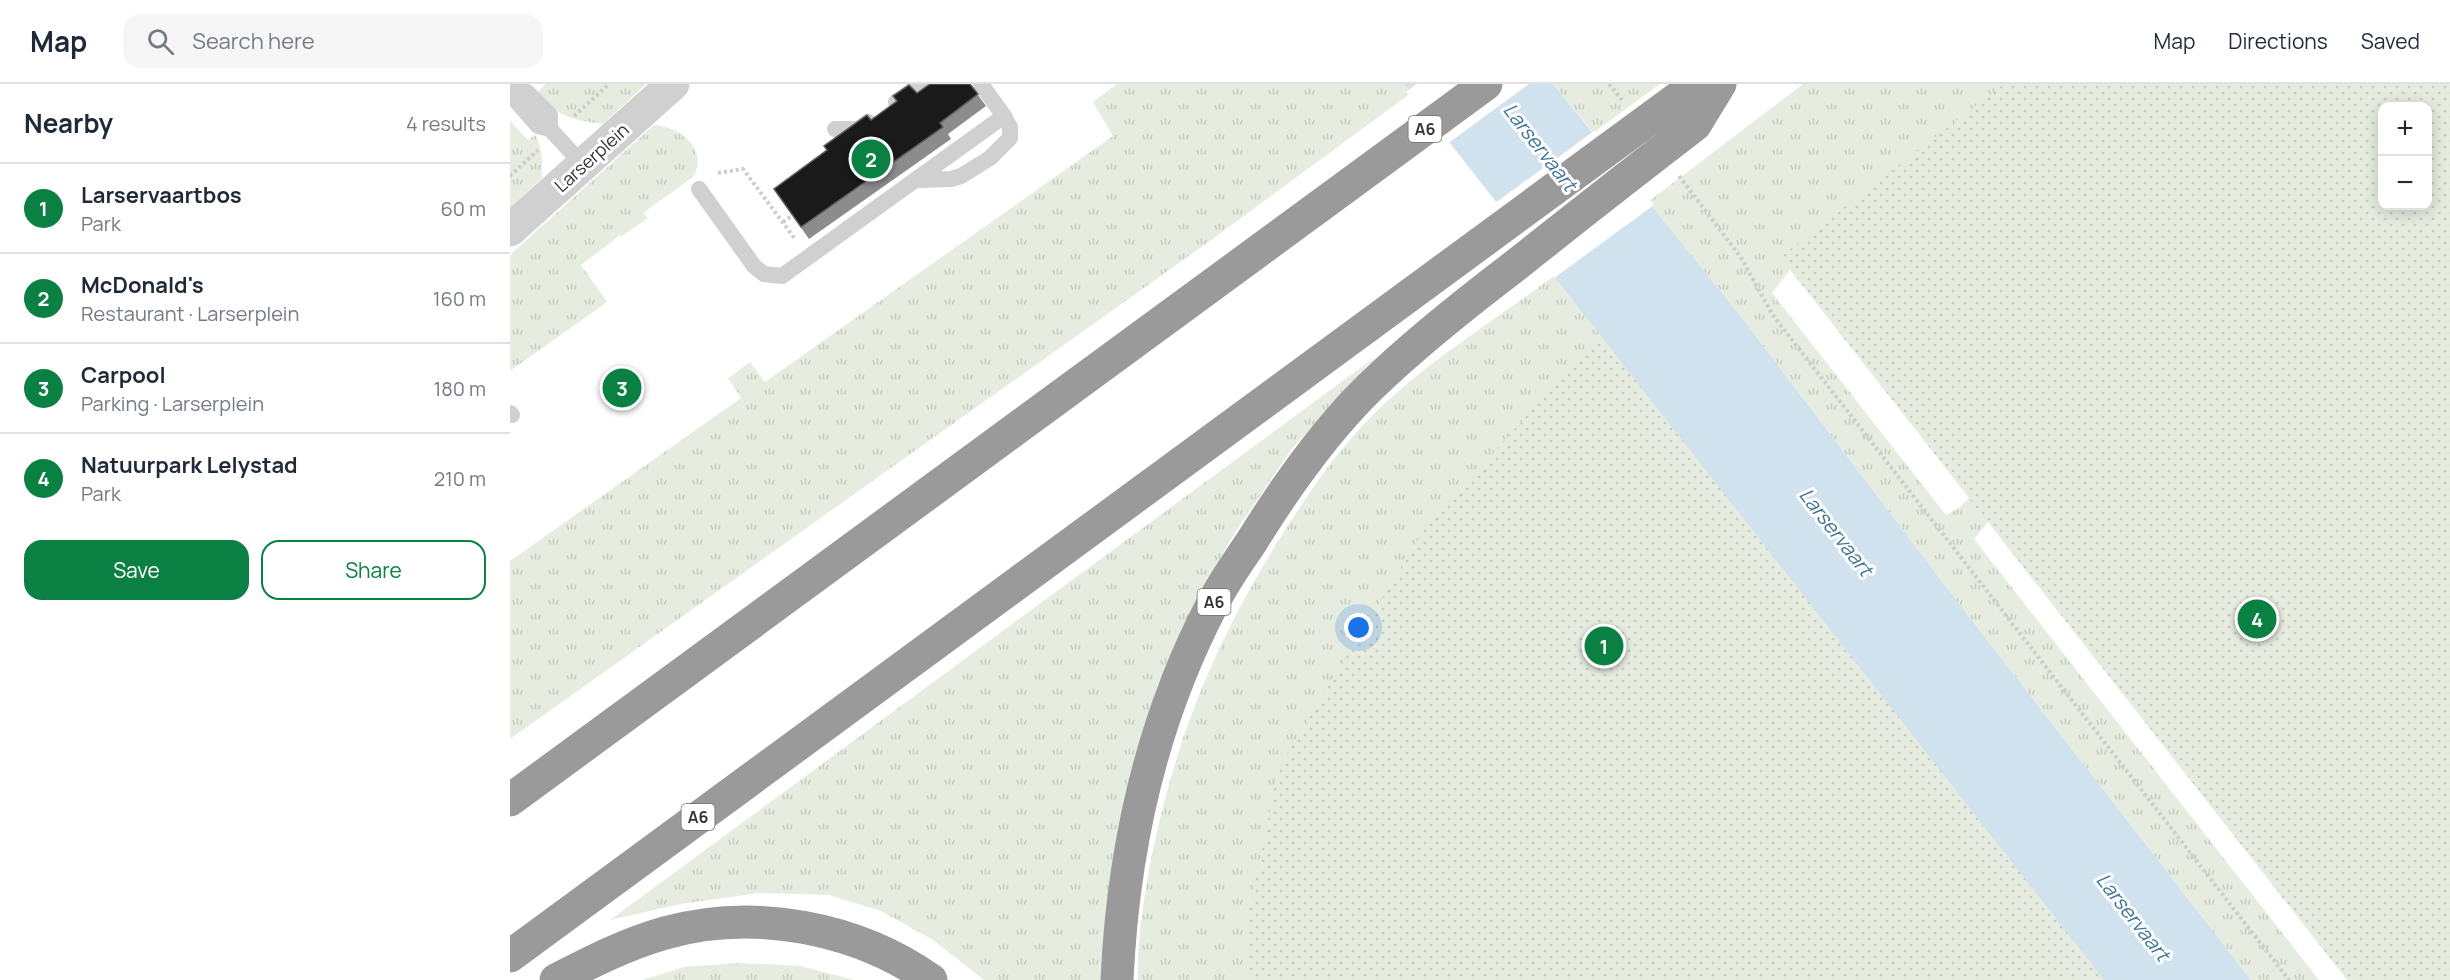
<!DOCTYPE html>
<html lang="en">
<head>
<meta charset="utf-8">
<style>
  body { margin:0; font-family:Manrope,sans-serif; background:#f6f6f7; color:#1f2937 }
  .controls { position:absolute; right:18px; top:18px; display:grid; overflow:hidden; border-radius:12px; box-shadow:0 3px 15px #0003 }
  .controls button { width:54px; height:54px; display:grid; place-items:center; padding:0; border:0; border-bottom:2px solid #e0e1e3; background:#fff; color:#1f2937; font:30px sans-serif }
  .you { position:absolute; left:849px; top:544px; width:21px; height:21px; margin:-15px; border:4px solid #fff; border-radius:50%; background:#1a73e8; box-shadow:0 0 0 9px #1a73e833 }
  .badge { display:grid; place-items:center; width:39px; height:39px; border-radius:50%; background:#0b8043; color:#fff; font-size:20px; font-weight:700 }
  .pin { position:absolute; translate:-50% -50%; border:3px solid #fff; box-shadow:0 2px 6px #0006 }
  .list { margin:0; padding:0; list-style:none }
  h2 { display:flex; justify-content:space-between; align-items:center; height:78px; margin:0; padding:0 24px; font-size:26px }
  h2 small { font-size:20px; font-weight:400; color:#747a83 }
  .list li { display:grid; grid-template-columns:39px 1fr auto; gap:18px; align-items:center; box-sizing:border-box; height:90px; padding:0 24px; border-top:2px solid #e0e1e3 }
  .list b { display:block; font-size:22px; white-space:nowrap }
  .list p { margin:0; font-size:20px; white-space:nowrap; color:#747a83 }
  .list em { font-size:20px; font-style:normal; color:#747a83 }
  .actions { display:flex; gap:12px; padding:18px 24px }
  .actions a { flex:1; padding:14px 0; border:2px solid #0b8043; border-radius:18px; text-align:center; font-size:21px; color:#0b8043 }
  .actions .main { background:#0b8043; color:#fff }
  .icon { flex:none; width:33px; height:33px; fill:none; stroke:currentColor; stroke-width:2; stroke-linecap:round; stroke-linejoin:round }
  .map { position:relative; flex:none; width:1940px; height:896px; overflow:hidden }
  header { display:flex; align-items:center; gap:36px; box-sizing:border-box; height:84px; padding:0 30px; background:#fff; border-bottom:2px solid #e0e1e3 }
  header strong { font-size:28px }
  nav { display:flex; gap:33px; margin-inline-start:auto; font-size:21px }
  .search { width:420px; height:54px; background:#f6f6f7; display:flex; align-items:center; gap:15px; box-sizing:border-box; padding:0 21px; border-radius:18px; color:#747a83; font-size:22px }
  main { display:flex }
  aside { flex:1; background:#fff }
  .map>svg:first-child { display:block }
  .grass { fill:url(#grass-tufts) }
  .park { fill:url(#park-dots); fill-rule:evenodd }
  .water { fill:#cfe2ee }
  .pier { fill:#fff }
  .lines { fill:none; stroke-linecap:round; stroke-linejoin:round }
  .path { stroke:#cdcdcd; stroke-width:4; stroke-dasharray:3 3; stroke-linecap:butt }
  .service { stroke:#d0d0d0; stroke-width:16 }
  .minor { stroke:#d0d0d0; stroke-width:33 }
  .motorway { stroke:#9a9a9a; stroke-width:33 }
  .wall { fill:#8c8c8c }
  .building { fill:#1a1a1a; stroke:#5f5f5f; stroke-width:1.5 }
  .labels { text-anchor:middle; stroke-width:6; stroke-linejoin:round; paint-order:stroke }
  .shield { fill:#fff; stroke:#707070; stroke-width:1.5 }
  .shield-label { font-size:16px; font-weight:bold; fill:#333 }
  .street-label { font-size:18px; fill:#333; stroke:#fff }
  .water-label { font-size:20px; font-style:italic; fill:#3f7597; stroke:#fff }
</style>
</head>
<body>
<header>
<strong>Map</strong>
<div class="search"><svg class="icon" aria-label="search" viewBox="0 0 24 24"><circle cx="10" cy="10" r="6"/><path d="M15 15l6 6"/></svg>Search here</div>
<nav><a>Map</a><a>Directions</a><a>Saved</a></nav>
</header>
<main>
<aside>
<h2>Nearby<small>4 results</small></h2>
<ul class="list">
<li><span class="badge">1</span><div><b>Larservaartbos</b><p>Park</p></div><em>60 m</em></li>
<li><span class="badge">2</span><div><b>McDonald's</b><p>Restaurant · Larserplein</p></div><em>160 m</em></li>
<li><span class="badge">3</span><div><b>Carpool</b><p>Parking · Larserplein</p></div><em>180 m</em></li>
<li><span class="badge">4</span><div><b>Natuurpark Lelystad</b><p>Park</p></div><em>210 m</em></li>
</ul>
<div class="actions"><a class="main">Save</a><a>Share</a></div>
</aside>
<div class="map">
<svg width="1940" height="896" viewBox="0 0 1940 896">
  <defs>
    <pattern id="grass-tufts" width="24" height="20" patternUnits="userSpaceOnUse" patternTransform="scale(1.5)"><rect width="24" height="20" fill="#e6ecdf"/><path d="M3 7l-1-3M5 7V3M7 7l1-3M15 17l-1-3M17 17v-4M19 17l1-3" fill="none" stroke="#c6cbc0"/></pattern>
    <pattern id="park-dots" width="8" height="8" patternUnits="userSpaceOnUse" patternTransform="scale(1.5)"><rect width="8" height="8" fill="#e6ecdf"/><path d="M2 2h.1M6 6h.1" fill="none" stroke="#c6cbc0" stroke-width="1.8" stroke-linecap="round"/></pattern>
  </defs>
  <rect width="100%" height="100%" fill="#fff"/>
  <!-- grass -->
  <g class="grass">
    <path d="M 36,0 L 136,0 L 93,40 C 61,36 48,32 26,9 Z"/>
    <path d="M 607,0 L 894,0 L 901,9 L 697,159 L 0,655 L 0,477 L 231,314 L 218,294 L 240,278 L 255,298 L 603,52 L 583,18 Z"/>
    <path d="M 1043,0 L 1150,0 L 1083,49 Z"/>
    <path d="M 1293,0 L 1520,0 L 1287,177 L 1262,209 L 1436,431 L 1449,424 L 1467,406 L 1573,324 L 1464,455 L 1809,896 L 1741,896 L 1453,525 L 1232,234 L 1138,118 Z"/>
    <path d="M 0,37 L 18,56 L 25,51 C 33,63 32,80 32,94 L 0,124 Z"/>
    <path d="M 144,41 C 169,42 200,66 183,93 L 133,129 L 138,134 L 112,152 L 110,151 L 71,181 L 97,218 L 0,287 L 0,171 Z"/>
    <path d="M 1045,191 L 1332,557 L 761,896 L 628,896 C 627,851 635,805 644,761 C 669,644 710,549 774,448 C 796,413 818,380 846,349 C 902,286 978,242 1045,191 Z"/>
    <path d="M 864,274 L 781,366 L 724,450 L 682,524 L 648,600 L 625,678 L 593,896 L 474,896 L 423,856 L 371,827 L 319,811 L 249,809 L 171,820 L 100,836 Z"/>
    <path d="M 230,879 L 290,882 L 344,896 L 133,896 L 174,883 Z"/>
  </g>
  <!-- park -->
  <g class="park">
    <path d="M 1494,0 L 1940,0 L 1940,896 L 1837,896 L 1270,173 ZM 1918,22 L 1918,122 L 1872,122 L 1872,22 Z"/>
    <path d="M 1095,246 L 1605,896 L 739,896 L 739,829 L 769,683 L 917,441 Z"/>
  </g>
  <!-- water -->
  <path class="water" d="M 894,0 L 1043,0 L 1232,234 L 1453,525 L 1741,896 L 1594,896 Z"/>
  <!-- pier -->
  <g class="pier">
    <path d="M 906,0 L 1019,0 L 937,60 L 896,8 Z"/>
    <path d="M 1084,47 L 1144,121 L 1044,194 L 985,119 Z"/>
  </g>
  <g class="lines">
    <!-- path -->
    <g class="path">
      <path d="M 1099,0 L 1112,16"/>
      <path d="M 64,32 L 99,0"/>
      <path d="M 208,89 L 233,85 L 285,155"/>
      <path d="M 0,92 L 28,66"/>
      <path d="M 1169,92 L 1232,175 L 1262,230 L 1779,896"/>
      <path d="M 273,138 L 283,131"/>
    </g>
    <!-- service -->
    <g class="service">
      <path d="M 0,1 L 4,5 L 6,17 L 28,42 L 40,45 L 74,82"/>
      <path d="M 4,5 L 17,8 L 40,31 L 40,45"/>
      <path d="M 386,18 L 412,0"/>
      <path d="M 325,45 L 348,45 L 358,38"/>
      <path d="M 409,96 L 441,95 L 451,92 L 480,74 L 500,54 L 500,43 L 494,32"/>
      <path d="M 189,105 L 244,182 L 254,190 L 272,192 L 494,32 L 471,0"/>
      <path d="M 0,329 L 2,331"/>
    </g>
    <!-- minor -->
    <path class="minor" d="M 0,146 L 163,0"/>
    <!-- motorway -->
    <g class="motorway">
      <path d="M 0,716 L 976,0"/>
      <path d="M 0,872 L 1187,0"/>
      <path d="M 46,896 C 81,878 116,860 155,849 C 243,824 346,843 421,896"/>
      <path d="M 607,896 C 613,765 641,638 702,521 C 713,499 728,478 742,457 C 776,402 814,348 860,303 C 905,259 956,219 1006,181 C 1065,134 1125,87 1185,41 L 1210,0"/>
    </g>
  </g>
  <!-- wall -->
  <path class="wall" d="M 460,0 L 476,22 L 438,50 L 441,55 L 299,155 L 264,105 L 407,9 Z"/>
  <!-- building -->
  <path class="building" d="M 420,0 L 460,0 L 468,10 L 430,39 L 433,43 L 291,143 L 264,105 L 317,66 L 314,62 L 357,31 L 361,36 L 387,17 L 383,12 L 399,1 L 407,9 Z"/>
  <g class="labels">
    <!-- shield labels -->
    <g class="shield">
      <rect x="898.5" y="32" width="33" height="26" rx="4.5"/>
      <rect x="687.5" y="505" width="33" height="26" rx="4.5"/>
      <rect x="171.5" y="720" width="33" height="26" rx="4.5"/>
    </g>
    <g class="shield-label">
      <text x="915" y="51">A6</text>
      <text x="704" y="524">A6</text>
      <text x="188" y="739">A6</text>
    </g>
    <!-- street labels -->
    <g class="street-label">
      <text transform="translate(82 74) rotate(-42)" y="6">Larserplein</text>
    </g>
    <!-- water labels -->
    <g class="water-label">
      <text transform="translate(1030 63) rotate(52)" y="7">Larservaart</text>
      <text transform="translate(1326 448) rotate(52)" y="7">Larservaart</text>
      <text transform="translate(1623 833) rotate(52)" y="7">Larservaart</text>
    </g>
  </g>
</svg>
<div class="controls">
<button>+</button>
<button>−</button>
</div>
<div class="you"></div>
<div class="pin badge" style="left:1094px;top:562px">1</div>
<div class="pin badge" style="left:361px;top:75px">2</div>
<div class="pin badge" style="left:112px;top:304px">3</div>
<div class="pin badge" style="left:1747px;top:535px">4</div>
</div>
</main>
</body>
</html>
